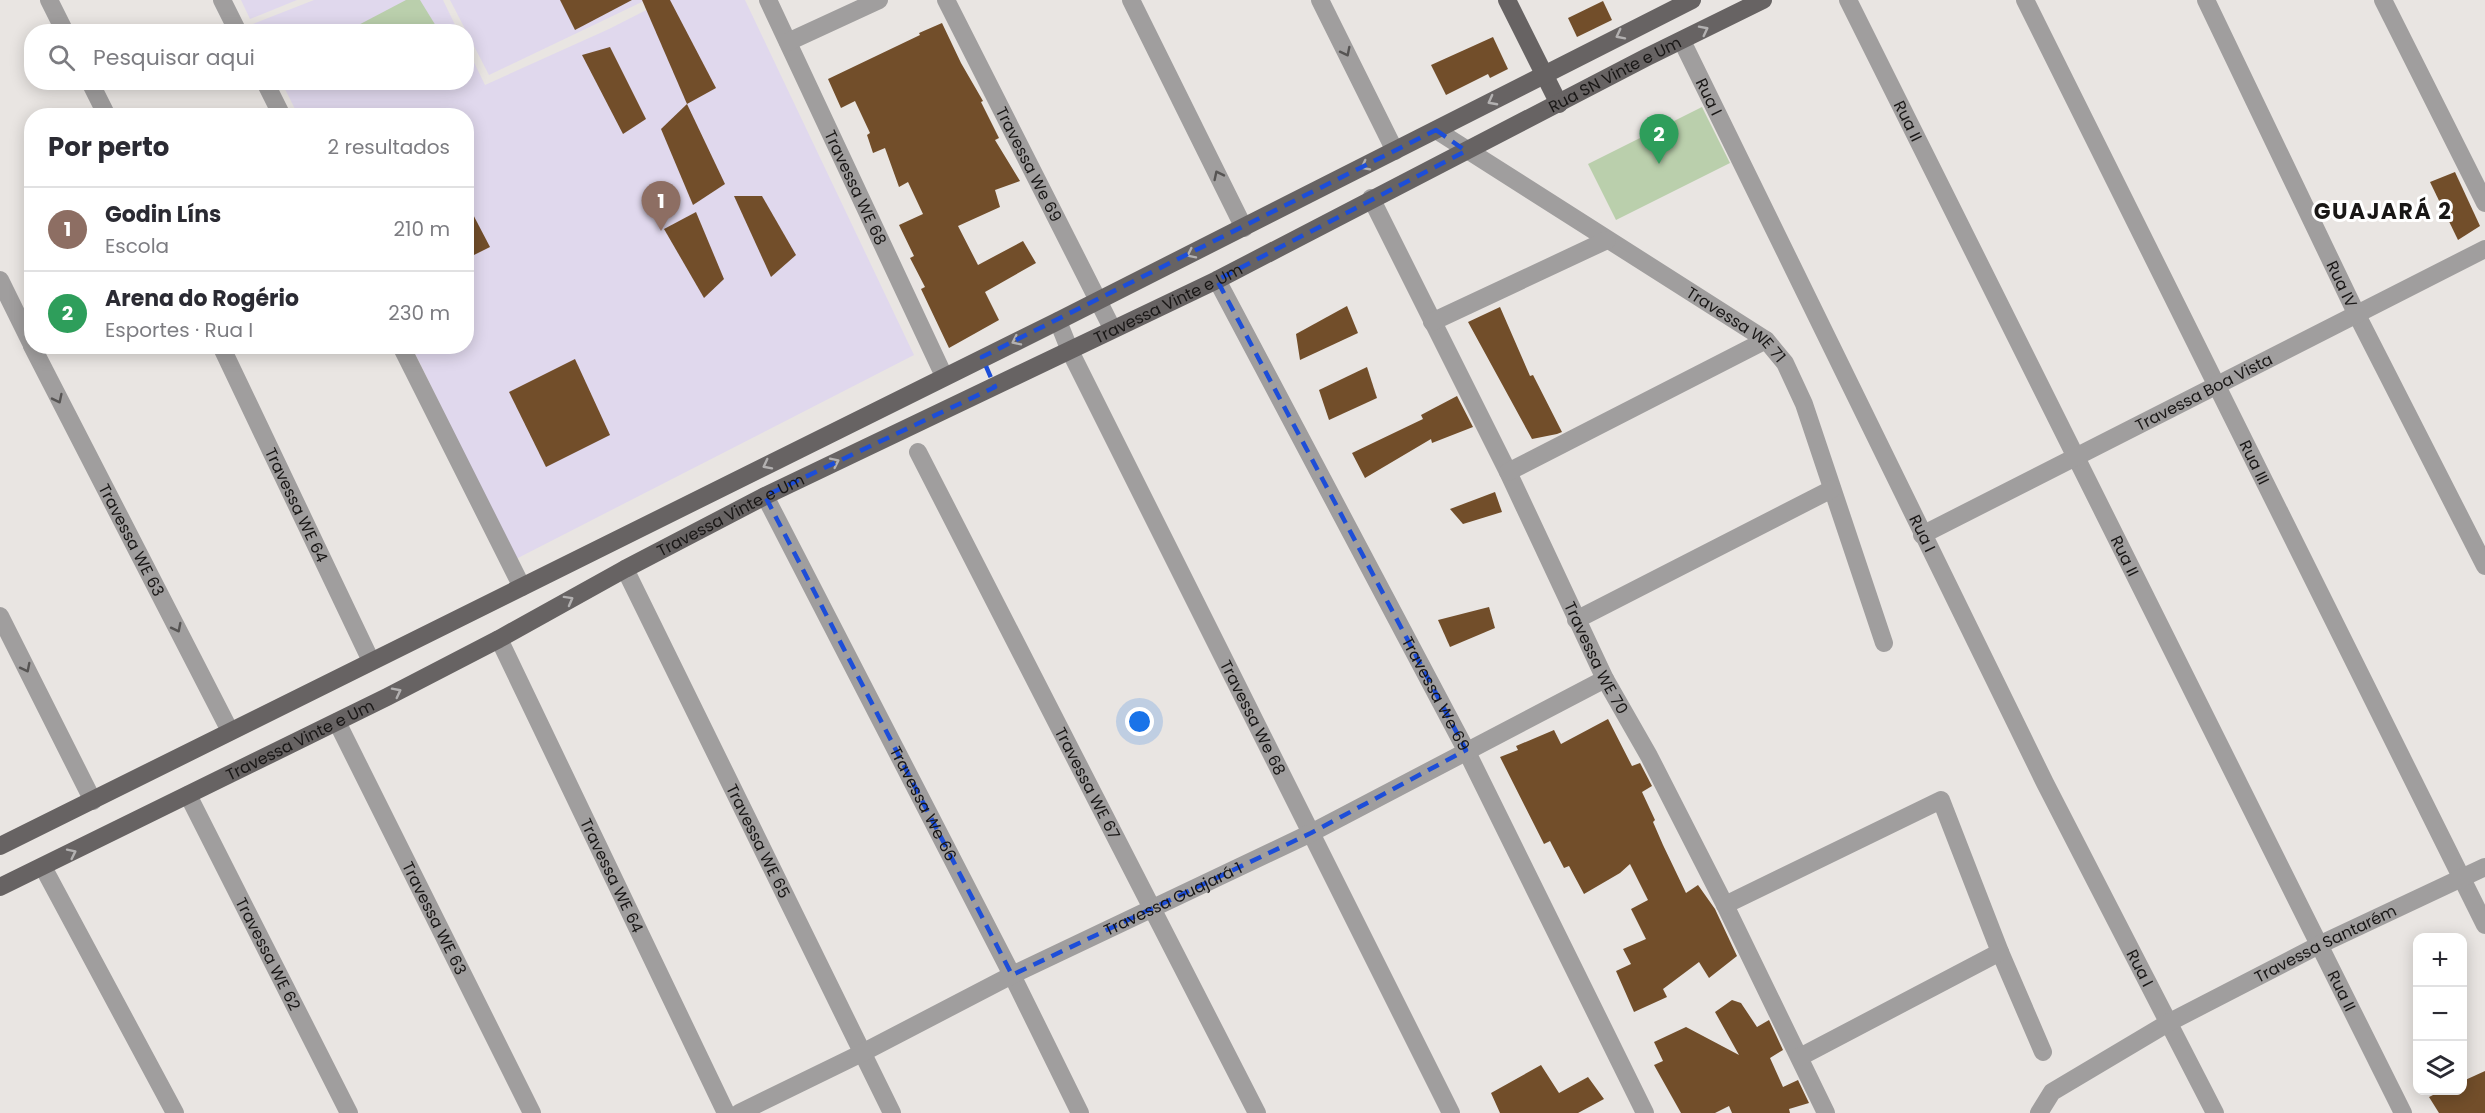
<!DOCTYPE html>
<html lang="pt">
<head>
<meta charset="utf-8">
<style>
  body { margin:0; font-family:Poppins,sans-serif; background:#f7f7f7; color:#2b2b33 }
  .controls { position:absolute; right:18px; bottom:18px; display:grid; overflow:hidden; border-radius:12px; box-shadow:0 3px 15px #0003 }
  .controls button { width:54px; height:54px; display:grid; place-items:center; padding:0; border:0; border-bottom:2px solid #e1e1e2; background:#fff; color:#2b2b33; font:30px sans-serif }
  .you { position:absolute; left:1140px; top:722px; width:21px; height:21px; margin:-15px; border:4px solid #fff; border-radius:50%; background:#1a73e8; box-shadow:0 0 0 9px #1a73e833 }
  .badge { display:grid; place-items:center; width:39px; height:39px; border-radius:50%; background:#3a7a8d; color:#fff; font-size:20px; font-weight:700 }
  .pin { position:absolute; translate:-50% -50px; filter:drop-shadow(0 2px 3px #0008) }
  .pin::after { content:''; position:absolute; top:32px; width:21px; height:18px; background:inherit; clip-path:polygon(0 0,100% 0,50% 100%) }
  .list { margin:0; padding:0; list-style:none }
  h2 { display:flex; justify-content:space-between; align-items:center; height:78px; margin:0; padding:0 24px; font-size:26px }
  h2 small { font-size:20px; font-weight:400; color:#7c7c81 }
  .list li { display:grid; grid-template-columns:39px 1fr auto; gap:18px; align-items:center; box-sizing:border-box; height:84px; padding:0 24px; border-top:2px solid #e1e1e2 }
  .list b { display:block; font-size:22px; white-space:nowrap }
  .list p { margin:0; font-size:20px; white-space:nowrap; color:#7c7c81 }
  .list em { font-size:20px; font-style:normal; color:#7c7c81 }
  .icon { flex:none; width:33px; height:33px; fill:none; stroke:currentColor; stroke-width:2; stroke-linecap:round; stroke-linejoin:round }
  .map { position:relative; flex:none; width:2485px; height:1113px; overflow:hidden }
  .search { position:absolute; background:#fff; box-shadow:0 3px 15px #0003; left:24px; top:24px; width:450px; height:66px; display:flex; align-items:center; gap:15px; box-sizing:border-box; padding:0 21px; border-radius:24px; color:#7c7c81; font-size:22px }
  .panel { position:absolute; background:#fff; box-shadow:0 3px 15px #0003; left:24px; top:108px; width:450px; height:246px; border-radius:24px }
  .map>svg:first-child { display:block }
  .education { fill:#e0d8ed }
  .green { fill:#bacfac }
  .building { fill:#724e2a }
  .lines { fill:none; stroke-linecap:round; stroke-linejoin:round }
  .minor { stroke:#a09e9e; stroke-width:18 }
  .major { stroke:#676363; stroke-width:18 }
  .oneway { stroke:#b3b1b1 }
  .oneway2 { stroke:#565453 }
  .marked { fill:none; stroke:#1d4ed8; stroke-width:4.5; stroke-dasharray:12 8; stroke-linejoin:round }
  .labels { text-anchor:middle; stroke-width:6; stroke-linejoin:round; paint-order:stroke }
  .street-label { font-size:16px; fill:#191716; stroke:#fff }
  .district-label { font-size:22px; font-weight:bold; letter-spacing:1.5px; fill:#191716; stroke:#fff }
</style>
</head>
<body>
<div class="map">
<svg width="2485" height="1113" viewBox="0 0 2485 1113">
  <rect width="100%" height="100%" fill="#e9e5e2"/>
  <!-- education -->
  <g class="education">
    <path d="M 241,0 L 297,0 L 250,19 Z"/>
    <path d="M 314,0 L 443,0 L 458,31 L 257,32 L 253,24 Z"/>
    <path d="M 450,0 L 646,0 L 489,75 Z"/>
    <path d="M 666,0 L 745,0 L 914,355 L 516,559 L 412,347 L 466,346 L 466,116 L 298,115 L 282,83 L 466,82 L 467,48 L 485,85 L 609,29 Z"/>
  </g>
  <!-- green -->
  <g class="green">
    <path d="M 406,0 L 420,0 L 439,31 L 347,31 Z"/>
    <path d="M 1702,107 L 1730,163 L 1616,220 L 1588,164 Z"/>
  </g>
  <!-- building -->
  <g class="building">
    <path d="M 560,0 L 632,0 L 575,30 Z"/>
    <path d="M 642,0 L 670,0 L 716,88 L 687,104 Z"/>
    <path d="M 1603,1 L 1612,20 L 1577,37 L 1568,18 Z"/>
    <path d="M 942,23 L 961,63 L 983,101 L 981,102 L 999,138 L 995,140 L 1020,181 L 995,190 L 1000,207 L 958,226 L 978,265 L 1023,241 L 1036,263 L 985,292 L 999,320 L 949,348 L 921,289 L 925,287 L 910,258 L 914,256 L 899,225 L 923,214 L 908,182 L 899,187 L 885,148 L 873,153 L 867,135 L 870,133 L 855,101 L 841,108 L 828,79 L 920,35 L 919,33 Z"/>
    <path d="M 1493,37 L 1508,69 L 1490,78 L 1488,74 L 1446,95 L 1431,65 Z"/>
    <path d="M 610,47 L 646,119 L 623,134 L 582,55 Z"/>
    <path d="M 687,104 L 725,184 L 693,205 L 661,129 Z"/>
    <path d="M 2455,172 L 2480,226 L 2458,240 L 2430,182 Z"/>
    <path d="M 734,196 L 762,196 L 796,255 L 771,277 Z"/>
    <path d="M 466,201 L 490,247 L 466,259 Z"/>
    <path d="M 696,212 L 724,279 L 704,298 L 664,229 Z"/>
    <path d="M 1347,306 L 1358,333 L 1300,360 L 1296,334 Z"/>
    <path d="M 1500,307 L 1530,376 L 1533,375 L 1562,432 L 1557,434 L 1532,439 L 1468,322 Z"/>
    <path d="M 575,359 L 610,435 L 546,467 L 509,392 Z"/>
    <path d="M 1367,367 L 1377,398 L 1329,420 L 1319,390 Z"/>
    <path d="M 1457,396 L 1473,427 L 1432,443 L 1431,439 L 1365,478 L 1352,453 L 1423,419 L 1421,415 Z"/>
    <path d="M 1495,492 L 1502,512 L 1463,524 L 1450,509 Z"/>
    <path d="M 1489,607 L 1495,628 L 1450,647 L 1438,620 Z"/>
    <path d="M 1608,719 L 1632,766 L 1640,763 L 1652,786 L 1642,792 L 1655,820 L 1653,822 L 1663,845 L 1686,893 L 1698,885 L 1715,909 L 1737,956 L 1709,978 L 1699,962 L 1663,989 L 1667,997 L 1634,1012 L 1616,971 L 1631,964 L 1623,949 L 1646,939 L 1631,909 L 1648,900 L 1630,864 L 1620,873 L 1584,894 L 1569,866 L 1564,868 L 1550,841 L 1544,844 L 1500,757 L 1518,750 L 1516,746 L 1554,730 L 1561,744 Z"/>
    <path d="M 1732,1000 L 1741,1003 L 1757,1027 L 1769,1020 L 1783,1050 L 1770,1058 L 1783,1087 L 1798,1080 L 1809,1103 L 1789,1109 L 1790,1113 L 1732,1113 L 1729,1106 L 1715,1113 L 1681,1113 L 1654,1065 L 1663,1061 L 1654,1042 L 1686,1027 L 1739,1055 L 1715,1012 Z"/>
    <path d="M 1541,1065 L 1559,1093 L 1588,1077 L 1604,1099 L 1578,1113 L 1500,1113 L 1491,1093 Z"/>
    <path d="M 2485,1071 L 2485,1113 L 2439,1113 L 2429,1097 L 2443,1090 L 2463,1090 L 2463,1081 Z"/>
  </g>
  <g class="lines">
    <!-- minor -->
    <g class="minor">
      <path d="M 49,0 L 65,32"/>
      <path d="M 222,0 L 238,32"/>
      <path id="s1" d="M 768,0 L 944,376"/>
      <path id="s2" d="M 946,0 L 1112,328"/>
      <path d="M 1131,0 L 1244,228"/>
      <path d="M 1320,0 L 1395,151"/>
      <path id="s3" d="M 1848,0 L 2403,1113"/>
      <path id="s4" d="M 2025,0 L 2485,925"/>
      <path id="s5" d="M 2206,0 L 2356,313 L 2485,566"/>
      <path d="M 2383,0 L 2485,203"/>
      <path id="s6" d="M 1682,41 L 2045,783 L 2215,1113"/>
      <path d="M 788,42 L 879,0"/>
      <path d="M 90,82 L 107,116"/>
      <path d="M 265,82 L 282,116"/>
      <path id="s7" d="M 1436,130 L 1766,340 L 1785,363 L 1804,404 L 1884,643"/>
      <path id="s8" d="M 1371,198 L 1508,472 L 1605,679 L 1649,756 L 1725,905 L 1826,1113"/>
      <path d="M 0,280 L 32,345"/>
      <path id="s9" d="M 1217,280 L 1466,750 L 1645,1113"/>
      <path id="s10" d="M 1058,321 L 1070,351 L 1451,1113"/>
      <path d="M 1432,322 L 1607,240"/>
      <path id="s11" d="M 32,346 L 230,731"/>
      <path id="s12" d="M 221,346 L 371,661"/>
      <path d="M 401,346 L 522,587"/>
      <path id="s13" d="M 918,452 L 1257,1113"/>
      <path d="M 1508,472 L 1766,340"/>
      <path id="s14" d="M 765,496 L 1012,975 L 1080,1113"/>
      <path id="s15" d="M 1922,535 L 2485,249"/>
      <path id="s16" d="M 625,569 L 892,1113"/>
      <path d="M 0,616 L 93,801"/>
      <path d="M 1576,620 L 1832,489"/>
      <path id="s17" d="M 499,639 L 726,1113"/>
      <path id="s18" d="M 337,722 L 532,1113"/>
      <path id="s19" d="M 188,795 L 349,1113"/>
      <path d="M 43,867 L 175,1113"/>
      <path d="M 1725,905 L 1941,800 L 2000,952 L 2043,1052"/>
      <path d="M 1800,1057 L 2000,952"/>
      <path id="s20" d="M 739,1113 L 862,1053 L 1012,975 L 1311,833 L 1605,679"/>
      <path id="s21" d="M 2039,1113 L 2052,1092 L 2168,1023 L 2319,945 L 2485,867"/>
    </g>
    <!-- major -->
    <g class="major">
      <path d="M 1507,0 L 1559,104"/>
      <path d="M 0,846 L 1058,321 L 1692,0"/>
      <path id="s22" d="M 0,887 L 387,697 L 499,639 L 625,569 L 765,496 L 1217,280 L 1647,57 L 1763,0"/>
    </g>
  </g>
  <!-- one-way arrows -->
  <defs><path id="oneway-chevron" d="M-2-3.5L2.5 0L-2 3.5" fill="none" stroke-width="1.6" stroke-linecap="round" stroke-linejoin="round" transform="scale(1.5)"/></defs>
  <g class="oneway">
    <use href="#oneway-chevron" transform="translate(1704 30) rotate(-27)"/>
    <use href="#oneway-chevron" transform="translate(1620 35) rotate(153)"/>
    <use href="#oneway-chevron" transform="translate(1492 101) rotate(152)"/>
    <use href="#oneway-chevron" transform="translate(1365 166) rotate(153)"/>
    <use href="#oneway-chevron" transform="translate(1191 254) rotate(154)"/>
    <use href="#oneway-chevron" transform="translate(1016 341) rotate(154)"/>
    <use href="#oneway-chevron" transform="translate(835 462) rotate(-26)"/>
    <use href="#oneway-chevron" transform="translate(767 465) rotate(153)"/>
    <use href="#oneway-chevron" transform="translate(569 600) rotate(-29)"/>
    <use href="#oneway-chevron" transform="translate(397 692) rotate(-27)"/>
    <use href="#oneway-chevron" transform="translate(72 853) rotate(-26)"/>
  </g>
  <g class="oneway2">
    <use href="#oneway-chevron" transform="translate(1346 52) rotate(63)"/>
    <use href="#oneway-chevron" transform="translate(1218 175) rotate(-116)"/>
    <use href="#oneway-chevron" transform="translate(58 399) rotate(64)"/>
    <use href="#oneway-chevron" transform="translate(177 628) rotate(63)"/>
    <use href="#oneway-chevron" transform="translate(26 668) rotate(63)"/>
  </g>
  <!-- marked area -->
  <path class="marked" d="M 1436,130 L 1466,151 L 1217,280 L 1466,750 L 1311,833 L 1012,975 L 765,496 L 995,387 L 982,357 Z"/>
  <g class="labels">
    <!-- street labels -->
    <g class="street-label">
      <text dy="6" stroke="none"><textPath href="#s22" startOffset="1808">Rua SN Vinte e Um</textPath></text>
      <text dy="6" stroke="none"><textPath href="#s6" startOffset="62">Rua I</textPath></text>
      <text dy="6" stroke="none"><textPath href="#s3" startOffset="135">Rua II</textPath></text>
      <text dy="6" stroke="none"><textPath href="#s2" startOffset="184">Travessa We 69</textPath></text>
      <text dy="6" stroke="none"><textPath href="#s1" startOffset="207">Travessa WE 68</textPath></text>
      <text dy="6" stroke="none"><textPath href="#s5" startOffset="315">Rua IV</textPath></text>
      <text dy="6" stroke="none"><textPath href="#s22" startOffset="1306">Travessa Vinte e Um</textPath></text>
      <text dy="6" stroke="none"><textPath href="#s7" startOffset="358">Travessa WE 71</textPath></text>
      <text dy="6" stroke="none"><textPath href="#s15" startOffset="316">Travessa Boa Vista</textPath></text>
      <text dy="6" stroke="none"><textPath href="#s4" startOffset="516">Rua III</textPath></text>
      <text dy="6" stroke="none"><textPath href="#s12" startOffset="176">Travessa WE 64</textPath></text>
      <text dy="6" stroke="none"><textPath href="#s22" startOffset="820">Travessa Vinte e Um</textPath></text>
      <text dy="6" stroke="none"><textPath href="#s6" startOffset="548">Rua I</textPath></text>
      <text dy="6" stroke="none"><textPath href="#s11" startOffset="218">Travessa WE 63</textPath></text>
      <text dy="6" stroke="none"><textPath href="#s3" startOffset="621">Rua II</textPath></text>
      <text dy="6" stroke="none"><textPath href="#s8" startOffset="512">Travessa WE 70</textPath></text>
      <text dy="6" stroke="none"><textPath href="#s9" startOffset="468">Travessa We 69</textPath></text>
      <text dy="6" stroke="none"><textPath href="#s10" startOffset="442">Travessa We 68</textPath></text>
      <text dy="6" stroke="none"><textPath href="#s22" startOffset="334">Travessa Vinte e Um</textPath></text>
      <text dy="6" stroke="none"><textPath href="#s13" startOffset="372">Travessa WE 67</textPath></text>
      <text dy="6" stroke="none"><textPath href="#s14" startOffset="346">Travessa We 66</textPath></text>
      <text dy="6" stroke="none"><textPath href="#s16" startOffset="303">Travessa WE 65</textPath></text>
      <text dy="6" stroke="none"><textPath href="#s17" startOffset="262">Travessa WE 64</textPath></text>
      <text dy="6" stroke="none"><textPath href="#s20" startOffset="484">Travessa Guajará 1</textPath></text>
      <text dy="6" stroke="none"><textPath href="#s18" startOffset="219">Travessa WE 63</textPath></text>
      <text dy="6" stroke="none"><textPath href="#s21" startOffset="336">Travessa Santarém</textPath></text>
      <text dy="6" stroke="none"><textPath href="#s19" startOffset="178">Travessa WE 62</textPath></text>
      <text dy="6" stroke="none"><textPath href="#s6" startOffset="1034">Rua I</textPath></text>
      <text dy="6" stroke="none"><textPath href="#s3" startOffset="1107">Rua II</textPath></text>
    </g>
    <!-- district labels -->
    <g class="district-label">
      <text x="2383" y="219">GUAJARÁ 2</text>
    </g>
  </g>
</svg>
<div class="controls">
<button>+</button>
<button>−</button>
<button><svg class="icon" aria-label="layers" viewBox="0 0 24 24"><path d="M12 4l9 5-9 5-9-5zM3 14l9 5 9-5"/></svg></button>
</div>
<div class="you"></div>
<div class="pin badge" style="left:661px;top:231px;background:#8d6e63">1</div>
<div class="pin badge" style="left:1659px;top:164px;background:#2e9e5b">2</div>
<div class="search"><svg class="icon" aria-label="search" viewBox="0 0 24 24"><circle cx="10" cy="10" r="6"/><path d="M15 15l6 6"/></svg>Pesquisar aqui</div>
<section class="panel">
<h2>Por perto<small>2 resultados</small></h2>
<ul class="list">
<li><span class="badge" style="background:#8d6e63">1</span><div><b>Godin Líns</b><p>Escola</p></div><em>210 m</em></li>
<li><span class="badge" style="background:#2e9e5b">2</span><div><b>Arena do Rogério</b><p>Esportes · Rua I</p></div><em>230 m</em></li>
</ul>
</section>
</div>
</body>
</html>
